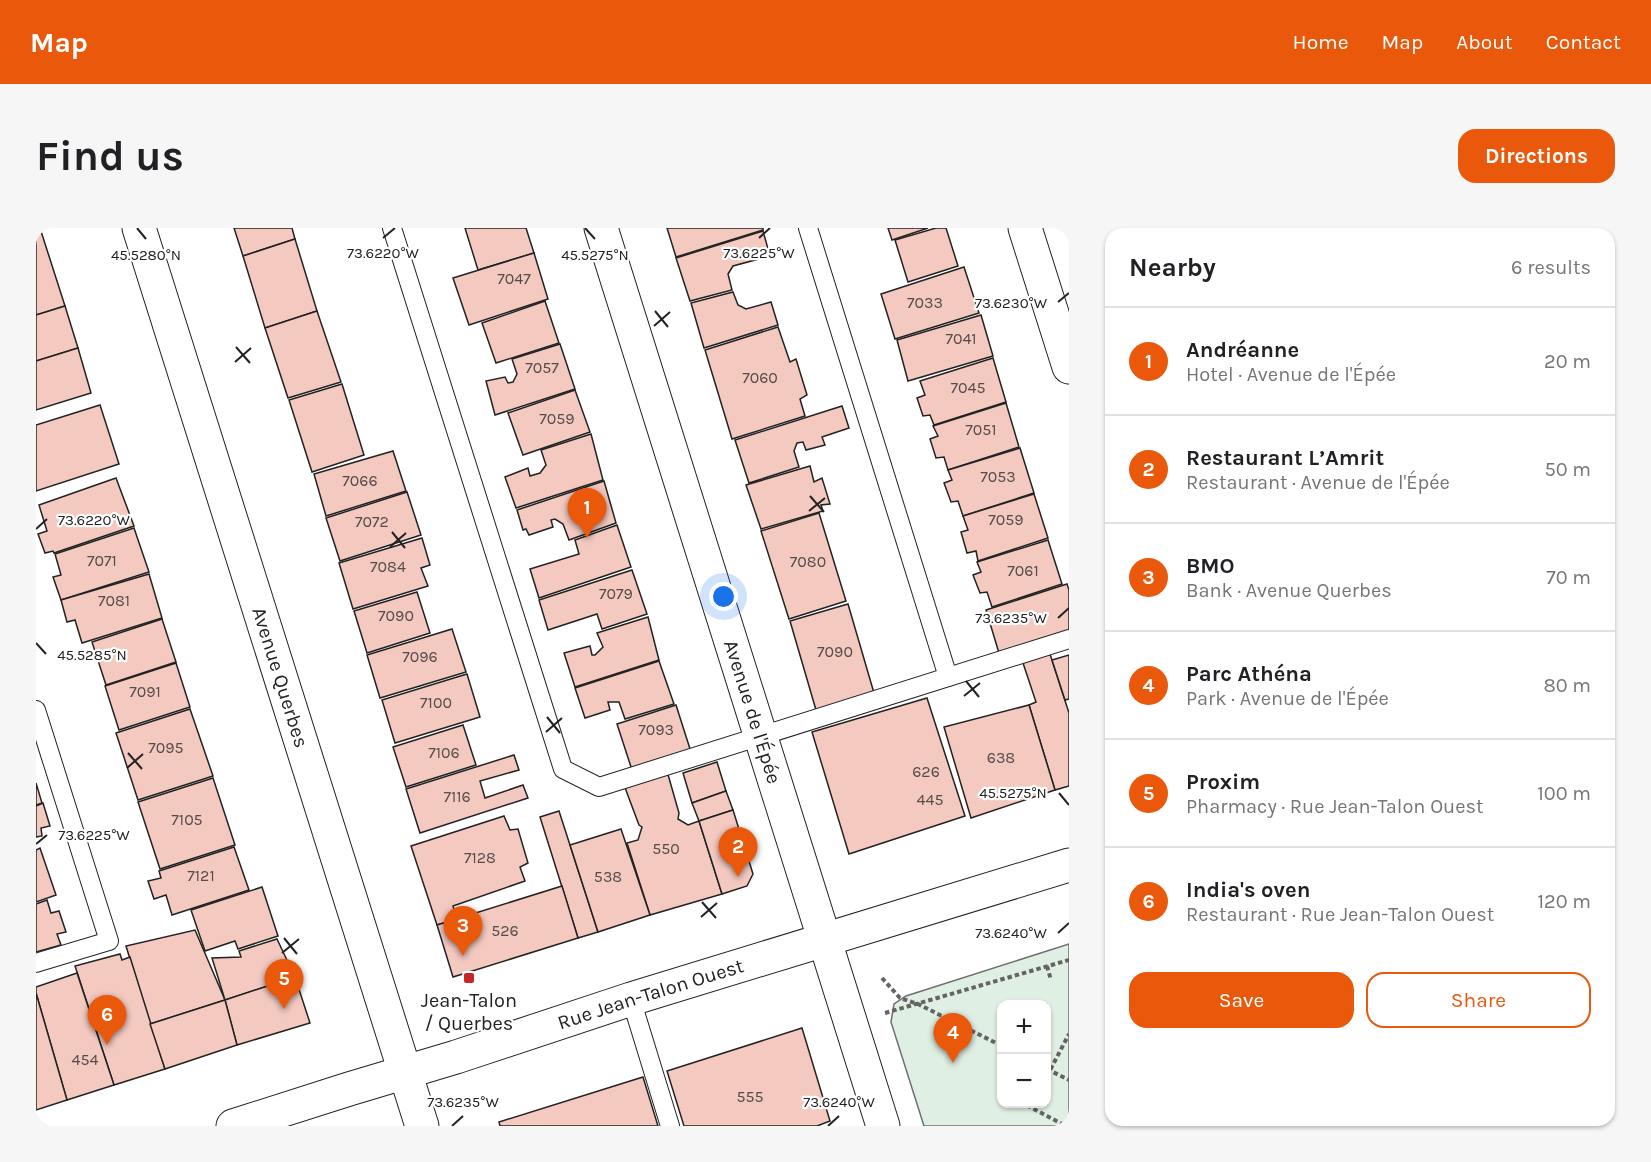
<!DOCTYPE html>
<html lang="en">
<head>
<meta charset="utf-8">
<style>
  body { margin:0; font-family:Karla,sans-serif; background:#f6f6f6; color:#202124 }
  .controls { position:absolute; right:18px; bottom:18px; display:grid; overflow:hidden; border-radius:12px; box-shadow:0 2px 4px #0004 }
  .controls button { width:54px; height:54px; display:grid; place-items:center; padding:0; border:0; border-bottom:2px solid #e0e0e0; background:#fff; color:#202124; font:30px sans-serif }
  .you { position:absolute; left:688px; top:369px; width:21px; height:21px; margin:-15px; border:4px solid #fff; border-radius:50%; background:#1a73e8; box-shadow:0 0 0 9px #1a73e833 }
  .badge { display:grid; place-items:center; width:39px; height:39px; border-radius:50%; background:#ea580c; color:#fff; font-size:20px; font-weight:700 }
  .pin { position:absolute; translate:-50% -50px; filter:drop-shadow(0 2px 3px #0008) }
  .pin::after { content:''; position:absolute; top:32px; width:21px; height:18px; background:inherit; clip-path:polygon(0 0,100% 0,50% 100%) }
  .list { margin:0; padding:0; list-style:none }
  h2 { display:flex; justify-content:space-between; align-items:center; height:78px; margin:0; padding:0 24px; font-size:26px }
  h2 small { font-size:20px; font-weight:400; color:#757577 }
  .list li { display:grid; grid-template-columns:39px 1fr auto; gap:18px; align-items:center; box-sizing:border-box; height:108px; padding:0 24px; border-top:2px solid #e0e0e0 }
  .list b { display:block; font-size:22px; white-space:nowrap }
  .list p { margin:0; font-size:20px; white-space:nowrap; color:#757577 }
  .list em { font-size:20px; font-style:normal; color:#757577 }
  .actions { display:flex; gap:12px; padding:18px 24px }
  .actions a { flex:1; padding:14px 0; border:2px solid #ea580c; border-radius:18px; text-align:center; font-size:21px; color:#ea580c }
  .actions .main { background:#ea580c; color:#fff }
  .map { position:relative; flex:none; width:1033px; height:898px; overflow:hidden; border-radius:18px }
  header { display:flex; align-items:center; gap:36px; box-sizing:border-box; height:84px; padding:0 30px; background:#ea580c; color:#fff }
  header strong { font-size:28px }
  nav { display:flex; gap:33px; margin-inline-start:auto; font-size:21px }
  .intro { display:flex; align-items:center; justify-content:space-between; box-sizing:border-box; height:144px; padding:0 36px }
  h1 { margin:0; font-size:42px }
  .button { padding:15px 27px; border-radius:18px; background:#ea580c; color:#fff; font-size:21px; font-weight:700 }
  main { display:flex; gap:36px; padding:0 36px }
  aside { flex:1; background:#fff; border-radius:18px; box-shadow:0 2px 4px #0004 }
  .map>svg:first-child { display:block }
  .green { fill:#e0efe3; stroke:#6f6f6f; stroke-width:1.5; fill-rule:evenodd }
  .building { fill:#f3c9c0; stroke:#222; stroke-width:1.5 }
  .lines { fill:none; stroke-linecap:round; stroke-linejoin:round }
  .lane-casing { stroke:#222; stroke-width:20 }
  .street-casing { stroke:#222; stroke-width:35 }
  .secondary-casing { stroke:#222; stroke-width:35 }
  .path { stroke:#646464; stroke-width:4; stroke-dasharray:4.5 3; stroke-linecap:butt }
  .lane { stroke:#fff; stroke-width:18 }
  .street { stroke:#fff; stroke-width:33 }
  .secondary { stroke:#fff; stroke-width:33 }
  .ticks { fill:none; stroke:#222; stroke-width:2 }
  .poi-dot { fill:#c62828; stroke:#fff; stroke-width:2 }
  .labels { text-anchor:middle; stroke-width:4.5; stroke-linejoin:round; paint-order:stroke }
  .number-label { font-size:16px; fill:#564c4a }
  .street-label { font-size:20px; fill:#222; stroke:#fff }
  .poi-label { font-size:20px; fill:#222; stroke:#fff }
  .ticks-label { font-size:15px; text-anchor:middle; fill:#222; stroke:#fff; stroke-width:4.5; stroke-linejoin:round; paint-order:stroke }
</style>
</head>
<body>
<header>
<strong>Map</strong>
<nav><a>Home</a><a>Map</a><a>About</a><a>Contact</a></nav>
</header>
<div class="intro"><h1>Find us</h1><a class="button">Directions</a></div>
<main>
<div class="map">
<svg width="1033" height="898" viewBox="0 0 1033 898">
  <rect width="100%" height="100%" fill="#fff"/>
  <!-- green -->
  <path class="green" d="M 1033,716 L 1033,898 L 888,898 L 855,794 L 858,776 L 870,768 ZM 966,776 L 1011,776 L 1011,876 L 966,876 Z"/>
  <!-- building -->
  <g class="building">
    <path d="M 0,0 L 4,0 L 29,78 L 0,87 Z"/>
    <path d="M 198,0 L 256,0 L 259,11 L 207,28 Z"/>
    <path d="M 429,0 L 490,0 L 498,25 L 442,42 Z"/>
    <path d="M 631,0 L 727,0 L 727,2 L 640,29 Z"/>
    <path d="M 852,0 L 892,0 L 856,12 Z"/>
    <path d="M 900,0 L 910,0 L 922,38 L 872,54 L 859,12 Z"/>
    <path d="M 727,3 L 734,28 L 697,38 L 692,46 L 696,62 L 654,73 L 640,30 Z"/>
    <path d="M 259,11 L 281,83 L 229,100 L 207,28 Z"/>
    <path d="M 498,25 L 512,71 L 433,97 L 417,50 Z"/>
    <path d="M 928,39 L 943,85 L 859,111 L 845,66 Z"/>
    <path d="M 697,64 L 702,77 L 710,81 L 735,74 L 742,97 L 668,120 L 655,75 Z"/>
    <path d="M 509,73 L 523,115 L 460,135 L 446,95 Z"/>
    <path d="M 29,78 L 42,120 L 0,133 L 0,87 Z"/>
    <path d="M 281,83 L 305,154 L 252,170 L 229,100 Z"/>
    <path d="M 945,87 L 957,128 L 872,153 L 861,112 Z"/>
    <path d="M 742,99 L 754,134 L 760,131 L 771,167 L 764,171 L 769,188 L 696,211 L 669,122 Z"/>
    <path d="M 524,116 L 539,161 L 459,187 L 450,153 L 469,149 L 472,155 L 477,154 L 481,146 L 476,131 Z"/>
    <path d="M 42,120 L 55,165 L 0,182 L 0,133 Z"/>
    <path d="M 957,130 L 970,174 L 898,197 L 894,187 L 887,188 L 881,170 L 889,167 L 884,153 Z"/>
    <path d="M 306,156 L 328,227 L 276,244 L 253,172 Z"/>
    <path d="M 539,162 L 554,204 L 487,227 L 472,185 Z"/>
    <path d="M 970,175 L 983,219 L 912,242 L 908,229 L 900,230 L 894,211 L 902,208 L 897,198 Z"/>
    <path d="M 64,177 L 83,236 L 0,263 L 0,197 Z"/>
    <path d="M 806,178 L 813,200 L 786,209 L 789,217 L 770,222 L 767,214 L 761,215 L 758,223 L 763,239 L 713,255 L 699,212 Z"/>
    <path d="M 555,206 L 567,252 L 480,280 L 469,249 L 492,240 L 494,248 L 504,245 L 510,237 L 505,222 Z"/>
    <path d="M 984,220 L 998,265 L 927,288 L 922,273 L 915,274 L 908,255 L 916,252 L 912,242 Z"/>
    <path d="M 357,223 L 370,263 L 290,288 L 278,246 Z"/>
    <path d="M 774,238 L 778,254 L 786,250 L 794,276 L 785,277 L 787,283 L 725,301 L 710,257 Z"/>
    <path d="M 80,250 L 98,298 L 18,325 L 17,323 L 9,325 L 2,306 L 11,303 L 3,277 Z"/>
    <path d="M 568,253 L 580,295 L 533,312 L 527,296 L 519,291 L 515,292 L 517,299 L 493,307 L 490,301 L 487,302 L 481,282 Z"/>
    <path d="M 371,264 L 385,307 L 304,333 L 290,290 Z"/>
    <path d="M 998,266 L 1012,310 L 942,333 L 940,323 L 931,325 L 925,304 L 932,302 L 927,288 Z"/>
    <path d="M 783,285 L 810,373 L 753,391 L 725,303 Z"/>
    <path d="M 581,297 L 595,339 L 503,370 L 494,341 L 543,326 L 539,312 Z"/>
    <path d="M 98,300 L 113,344 L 25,372 L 17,349 L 25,347 L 19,326 Z"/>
    <path d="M 386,310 L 394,337 L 385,340 L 392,358 L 317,381 L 303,335 Z"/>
    <path d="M 1012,312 L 1026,356 L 956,379 L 951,364 L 944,365 L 937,347 L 945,344 L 941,334 Z"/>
    <path d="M 596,342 L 611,386 L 566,401 L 561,386 L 512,402 L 503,372 Z"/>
    <path d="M 113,346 L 126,390 L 46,415 L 39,392 L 31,394 L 25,372 Z"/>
    <path d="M 1031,356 L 1033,362 L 1033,403 L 963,425 L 950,382 Z"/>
    <path d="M 381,364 L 394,405 L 331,425 L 318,383 Z"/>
    <path d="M 812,376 L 838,465 L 780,482 L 754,393 Z"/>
    <path d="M 612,389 L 623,432 L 539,459 L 528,425 L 554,418 L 556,427 L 559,427 L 567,419 L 561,405 Z"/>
    <path d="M 126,391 L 140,434 L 70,457 L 56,414 Z"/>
    <path d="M 416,401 L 430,444 L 344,470 L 331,427 Z"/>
    <path d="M 1014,426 L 1033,485 L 1033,558 L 1019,562 L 993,477 L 1000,474 L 987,435 Z"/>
    <path d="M 1033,427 L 1033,471 L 1029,472 L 1016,432 Z"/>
    <path d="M 623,433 L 638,476 L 589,491 L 583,474 L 572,474 L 574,482 L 549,490 L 539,460 Z"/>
    <path d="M 140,435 L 154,479 L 83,502 L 69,458 Z"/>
    <path d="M 431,446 L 444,489 L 359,515 L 346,472 Z"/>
    <path d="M 891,470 L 929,588 L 813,626 L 776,504 Z"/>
    <path d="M 640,477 L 655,524 L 596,542 L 581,496 Z"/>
    <path d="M 993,477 L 1019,562 L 935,590 L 908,499 Z"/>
    <path d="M 154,481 L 177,548 L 102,572 L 80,505 Z"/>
    <path d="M 427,497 L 440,537 L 370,559 L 357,519 Z"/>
    <path d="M 478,527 L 483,542 L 444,553 L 449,570 L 487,557 L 492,570 L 384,605 L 370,561 Z"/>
    <path d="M 681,534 L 690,563 L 656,575 L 647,545 Z"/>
    <path d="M 631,543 L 643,585 L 642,591 L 652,597 L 663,593 L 686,666 L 614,687 L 591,615 L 602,612 L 606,599 L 603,597 L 588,557 Z"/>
    <path d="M 177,550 L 199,617 L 124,641 L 102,574 Z"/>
    <path d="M 0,555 L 6,575 L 0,577 Z"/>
    <path d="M 690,563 L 697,582 L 663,593 L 656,575 Z"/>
    <path d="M 7,575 L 14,598 L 5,600 L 6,608 L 0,609 L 0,578 Z"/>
    <path d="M 697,582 L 717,646 L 711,658 L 686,666 L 663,593 Z"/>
    <path d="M 523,583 L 562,704 L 542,710 L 504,589 Z"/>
    <path d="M 468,588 L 474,602 L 482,601 L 492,635 L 484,639 L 489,653 L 417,678 L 421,691 L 401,697 L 375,618 Z"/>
    <path d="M 585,601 L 614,687 L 562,704 L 534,617 Z"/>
    <path d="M 198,619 L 213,662 L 136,687 L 130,667 L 118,671 L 112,653 L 125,650 L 123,643 Z"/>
    <path d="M 4,620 L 20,667 L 0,674 L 0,622 Z"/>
    <path d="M 526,658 L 542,710 L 417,749 L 401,697 Z"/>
    <path d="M 226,659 L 242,708 L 202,721 L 199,713 L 169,723 L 155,682 Z"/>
    <path d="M 11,672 L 15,685 L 23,683 L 30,704 L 21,706 L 25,717 L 0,724 L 0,676 Z"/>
    <path d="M 159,702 L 189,772 L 114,796 L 90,718 Z"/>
    <path d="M 241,711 L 259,749 L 189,772 L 176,730 L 205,729 L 203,723 Z"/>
    <path d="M 84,726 L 86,732 L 94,729 L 129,841 L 78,857 L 39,738 Z"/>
    <path d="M 41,745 L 78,857 L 31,872 L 0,765 L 0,759 Z"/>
    <path d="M 259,749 L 274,795 L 201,817 L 189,772 Z"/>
    <path d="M 0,765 L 31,872 L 0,882 Z"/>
    <path d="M 189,772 L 201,817 L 129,841 L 114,796 Z"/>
    <path d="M 766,800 L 794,893 L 781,898 L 648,898 L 631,843 Z"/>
    <path d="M 607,849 L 622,898 L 464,898 L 463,894 Z"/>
  </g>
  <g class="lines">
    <defs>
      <g id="lane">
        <path d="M 356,0 L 527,541 L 563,559 L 1033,411"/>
        <path d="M 772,0 L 912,449"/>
        <path d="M 0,482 L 73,713 L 0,735"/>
        <path d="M 595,771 L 634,898"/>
      </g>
      <g id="street">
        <path id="s1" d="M 565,0 L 847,898"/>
        <path d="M 989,0 L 1033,139"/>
      </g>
      <g id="secondary">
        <path id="s2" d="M 103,0 L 386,898"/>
        <path id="s3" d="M 197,898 L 313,861 L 420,829 L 595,771 L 1033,637"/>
      </g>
    </defs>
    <!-- lane casing -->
    <use href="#lane" class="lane-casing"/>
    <!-- street casing -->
    <use href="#street" class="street-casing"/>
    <!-- secondary casing -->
    <use href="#secondary" class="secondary-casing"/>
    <!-- path -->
    <g class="path">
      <path d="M 1011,738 L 1015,752"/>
      <path d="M 846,750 L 864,770 L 882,776 L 966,818"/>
      <path d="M 849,785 L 1033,732"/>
      <path d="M 1011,841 L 1033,852"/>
      <path d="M 1011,848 L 1033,806"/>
      <path d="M 996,876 L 994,879 L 1030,898 L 1033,892"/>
    </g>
    <!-- lane -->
    <use href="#lane" class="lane"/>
    <!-- street -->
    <use href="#street" class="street"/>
    <!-- secondary -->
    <use href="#secondary" class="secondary"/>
  </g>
  <!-- ticks -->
  <path class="ticks" d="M 101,0 L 110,11M 549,0 L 559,11M 347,10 L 359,0M 723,10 L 734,0M 1022,74 L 1033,65M 619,83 L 632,99M 618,98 L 634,84M 200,119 L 214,135M 199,134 L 215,120M 774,268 L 788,284M 773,283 L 789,270M 0,301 L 11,291M 356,304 L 369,320M 354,319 L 370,305M 1022,390 L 1033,380M 0,415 L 10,426M 930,453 L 943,469M 928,468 L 944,455M 511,489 L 524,505M 510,504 L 526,490M 92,525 L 106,541M 91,540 L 107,526M 1023,565 L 1033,577M 0,616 L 11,607M 666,674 L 680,690M 665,689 L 681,675M 1022,705 L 1033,695M 248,710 L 261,726M 246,725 L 263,711M 416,898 L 427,888M 792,898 L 803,888"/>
  <!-- markers -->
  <rect class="poi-dot" x="427" y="744" width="12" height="12" rx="3"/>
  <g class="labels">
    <!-- number labels -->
    <g class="number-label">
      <text x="478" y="56">7047</text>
      <text x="889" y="80">7033</text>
      <text x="925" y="116">7041</text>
      <text x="506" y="145">7057</text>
      <text x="724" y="155">7060</text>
      <text x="932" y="165">7045</text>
      <text x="521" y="196">7059</text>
      <text x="945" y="207">7051</text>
      <text x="962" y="254">7053</text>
      <text x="324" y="258">7066</text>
      <text x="970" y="297">7059</text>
      <text x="336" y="299">7072</text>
      <text x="66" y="338">7071</text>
      <text x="772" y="339">7080</text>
      <text x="352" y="344">7084</text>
      <text x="987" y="348">7061</text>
      <text x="580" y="371">7079</text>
      <text x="78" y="378">7081</text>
      <text x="360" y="393">7090</text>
      <text x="799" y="429">7090</text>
      <text x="384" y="434">7096</text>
      <text x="109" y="469">7091</text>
      <text x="400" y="480">7100</text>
      <text x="620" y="507">7093</text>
      <text x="130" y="525">7095</text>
      <text x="408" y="530">7106</text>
      <text x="965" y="535">638</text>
      <text x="890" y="549">626</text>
      <text x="421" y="574">7116</text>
      <text x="894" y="577">445</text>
      <text x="151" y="597">7105</text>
      <text x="630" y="626">550</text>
      <text x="444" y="635">7128</text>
      <text x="165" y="653">7121</text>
      <text x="572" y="654">538</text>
      <text x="469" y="708">526</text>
      <text x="49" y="837">454</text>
      <text x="714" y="874">555</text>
    </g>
    <!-- street labels -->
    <g class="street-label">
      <text dy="7" stroke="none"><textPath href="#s2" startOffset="471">Avenue Querbes</textPath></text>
      <text dy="7" stroke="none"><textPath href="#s1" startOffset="507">Avenue de l'Épée</textPath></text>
      <text dy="7" stroke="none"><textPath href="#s3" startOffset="438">Rue Jean-Talon Ouest</textPath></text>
    </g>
    <!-- poi labels -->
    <g class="poi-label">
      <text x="433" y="779">Jean-Talon<tspan x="433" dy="23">/ Querbes</tspan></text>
    </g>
  </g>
  <g class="ticks-label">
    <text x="347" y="30">73.6220°W</text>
    <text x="723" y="30">73.6225°W</text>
    <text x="110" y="32">45.5280°N</text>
    <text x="559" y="32">45.5275°N</text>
    <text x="975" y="80">73.6230°W</text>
    <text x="58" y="297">73.6220°W</text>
    <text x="975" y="395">73.6235°W</text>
    <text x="56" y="432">45.5285°N</text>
    <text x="977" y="570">45.5275°N</text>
    <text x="58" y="612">73.6225°W</text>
    <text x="975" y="710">73.6240°W</text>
    <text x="427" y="879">73.6235°W</text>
    <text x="803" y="879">73.6240°W</text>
  </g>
</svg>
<div class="controls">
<button>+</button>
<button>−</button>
</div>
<div class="you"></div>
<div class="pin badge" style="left:551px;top:310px">1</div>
<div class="pin badge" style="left:702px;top:649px">2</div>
<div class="pin badge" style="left:427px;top:728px">3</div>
<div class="pin badge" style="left:917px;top:835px">4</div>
<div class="pin badge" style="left:248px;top:781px">5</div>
<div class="pin badge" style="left:71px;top:817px">6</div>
</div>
<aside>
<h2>Nearby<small>6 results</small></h2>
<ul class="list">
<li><span class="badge">1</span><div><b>Andréanne</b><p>Hotel · Avenue de l'Épée</p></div><em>20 m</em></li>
<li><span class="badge">2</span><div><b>Restaurant L’Amrit</b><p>Restaurant · Avenue de l'Épée</p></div><em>50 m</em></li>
<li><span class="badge">3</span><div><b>BMO</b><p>Bank · Avenue Querbes</p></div><em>70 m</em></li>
<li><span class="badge">4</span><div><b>Parc Athéna</b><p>Park · Avenue de l'Épée</p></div><em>80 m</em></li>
<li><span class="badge">5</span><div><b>Proxim</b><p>Pharmacy · Rue Jean-Talon Ouest</p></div><em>100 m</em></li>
<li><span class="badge">6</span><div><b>India's oven</b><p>Restaurant · Rue Jean-Talon Ouest</p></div><em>120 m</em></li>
</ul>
<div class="actions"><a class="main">Save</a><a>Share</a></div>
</aside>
</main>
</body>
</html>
